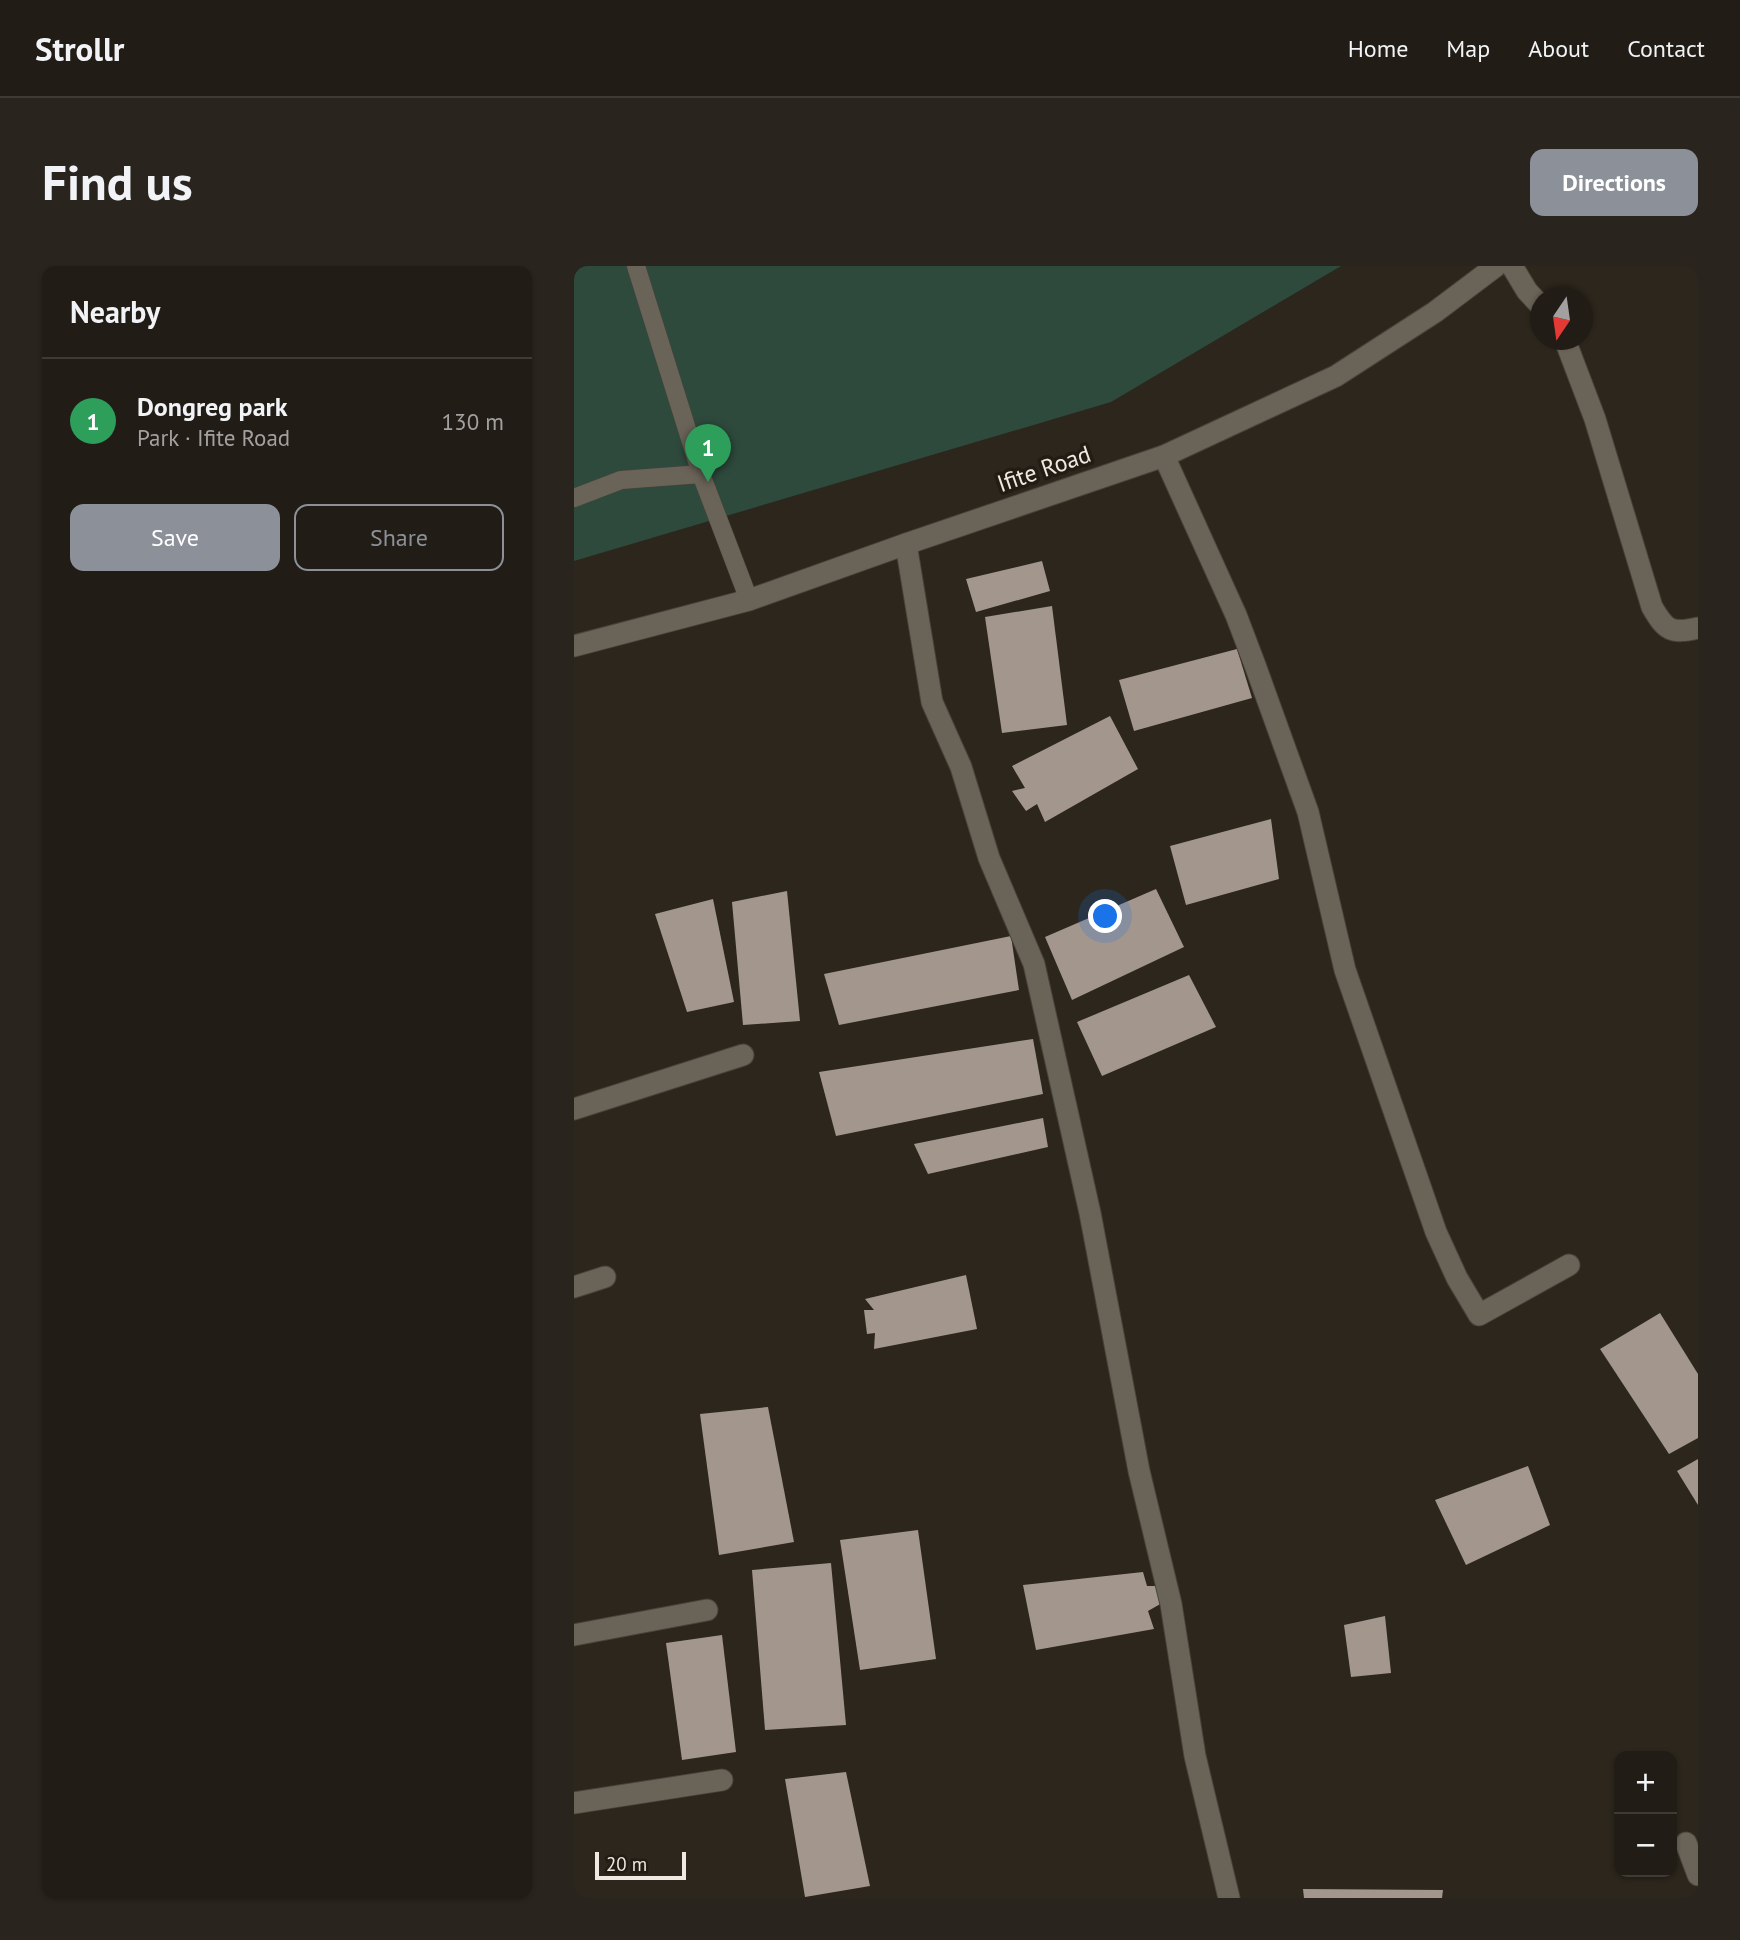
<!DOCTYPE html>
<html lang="en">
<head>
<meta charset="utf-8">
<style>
  body { margin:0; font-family:"PT Sans",sans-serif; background:#29251e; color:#f1f3f6 }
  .controls { position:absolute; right:21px; bottom:21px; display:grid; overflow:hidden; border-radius:14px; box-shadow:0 2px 5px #0004 }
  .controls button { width:63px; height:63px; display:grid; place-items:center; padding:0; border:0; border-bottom:2px solid #3e3a34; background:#211c15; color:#f1f3f6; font:35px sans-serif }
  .compass { position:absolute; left:956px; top:21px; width:63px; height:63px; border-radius:50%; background:#211c15; box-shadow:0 2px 5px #0004; rotate:193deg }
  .scale { position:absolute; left:21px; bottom:18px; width:91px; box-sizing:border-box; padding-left:7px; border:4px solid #eeeae3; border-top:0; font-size:19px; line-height:24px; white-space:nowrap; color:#eeeae3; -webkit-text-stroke:5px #221c13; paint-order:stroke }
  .you { position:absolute; left:532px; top:651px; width:24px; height:24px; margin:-18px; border:5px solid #fff; border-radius:50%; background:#1a73e8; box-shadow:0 0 0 10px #1a73e833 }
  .badge { display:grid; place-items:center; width:46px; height:46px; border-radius:50%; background:#8c9099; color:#fff; font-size:23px; font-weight:700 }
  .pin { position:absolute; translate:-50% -58px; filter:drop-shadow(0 2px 4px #0008) }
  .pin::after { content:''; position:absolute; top:37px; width:24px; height:21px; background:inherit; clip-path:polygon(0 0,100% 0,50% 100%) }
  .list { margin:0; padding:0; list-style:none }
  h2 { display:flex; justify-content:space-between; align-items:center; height:91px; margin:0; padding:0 28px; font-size:30px }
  h2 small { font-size:23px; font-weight:400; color:#a2a1a0 }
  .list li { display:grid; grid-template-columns:46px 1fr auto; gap:21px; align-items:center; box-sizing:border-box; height:126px; padding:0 28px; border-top:2px solid #3e3a34 }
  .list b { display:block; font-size:26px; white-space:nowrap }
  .list p { margin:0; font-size:23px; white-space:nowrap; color:#a2a1a0 }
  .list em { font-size:23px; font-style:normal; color:#a2a1a0 }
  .actions { display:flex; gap:14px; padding:21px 28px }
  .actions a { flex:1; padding:16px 0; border:2px solid #8c9099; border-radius:14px; text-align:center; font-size:24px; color:#8c9099 }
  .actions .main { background:#8c9099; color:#fff }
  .map { position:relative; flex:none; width:1124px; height:1632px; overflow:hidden; border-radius:14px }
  header { display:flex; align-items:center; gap:42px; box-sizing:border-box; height:98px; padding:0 35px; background:#211c15; border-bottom:2px solid #3e3a34 }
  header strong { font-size:33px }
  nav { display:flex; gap:38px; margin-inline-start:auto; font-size:24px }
  .intro { display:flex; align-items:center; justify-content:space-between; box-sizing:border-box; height:168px; padding:0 42px }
  h1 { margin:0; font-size:49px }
  .button { padding:18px 32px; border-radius:14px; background:#8c9099; color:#fff; font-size:24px; font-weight:700 }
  main { display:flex; gap:42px; padding:0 42px }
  aside { flex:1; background:#211c15; border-radius:14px; box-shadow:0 2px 5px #0004 }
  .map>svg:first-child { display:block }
  .green { fill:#2e4a3d }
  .building { fill:#a3978d }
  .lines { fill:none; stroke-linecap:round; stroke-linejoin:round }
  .lane-casing { stroke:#48443b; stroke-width:19 }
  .street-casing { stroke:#48443b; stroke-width:23 }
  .secondary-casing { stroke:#48443b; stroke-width:23 }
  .lane { stroke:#6a6358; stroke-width:18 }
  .street { stroke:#6a6358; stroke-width:21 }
  .secondary { stroke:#6a6358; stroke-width:21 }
  .labels { text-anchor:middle; stroke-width:7; stroke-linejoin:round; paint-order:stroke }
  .street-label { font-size:24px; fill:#eeeae3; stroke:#221c13 }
</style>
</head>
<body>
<header>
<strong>Strollr</strong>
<nav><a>Home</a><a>Map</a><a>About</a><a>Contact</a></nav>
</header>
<div class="intro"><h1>Find us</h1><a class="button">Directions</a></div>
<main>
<aside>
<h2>Nearby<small></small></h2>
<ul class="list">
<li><span class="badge" style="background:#2e9e5b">1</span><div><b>Dongreg park</b><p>Park · Ifite Road</p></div><em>130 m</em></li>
</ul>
<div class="actions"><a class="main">Save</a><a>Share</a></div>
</aside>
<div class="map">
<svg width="1124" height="1632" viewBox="0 0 1124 1632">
  <rect width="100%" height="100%" fill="#2c261c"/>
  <!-- green -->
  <path class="green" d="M 0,0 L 767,0 L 537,136 L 0,295 Z"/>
  <!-- building -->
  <g class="building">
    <path d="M 468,295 L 476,325 L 402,346 L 392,313 Z"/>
    <path d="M 478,340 L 493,459 L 428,467 L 411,351 Z"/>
    <path d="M 663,383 L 678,432 L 560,465 L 545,414 Z"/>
    <path d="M 536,450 L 564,503 L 471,556 L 463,538 L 452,545 L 438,525 L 451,522 L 438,500 Z"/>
    <path d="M 697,553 L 705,613 L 612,639 L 596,580 Z"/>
    <path d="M 582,623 L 610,681 L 498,734 L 471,671 Z"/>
    <path d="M 213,625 L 226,755 L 169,759 L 158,636 Z"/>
    <path d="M 139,633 L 160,736 L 113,746 L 81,648 Z"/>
    <path d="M 437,670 L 445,724 L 265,759 L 250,708 Z"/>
    <path d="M 615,709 L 642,761 L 528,810 L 503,756 Z"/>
    <path d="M 459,773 L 469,828 L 262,870 L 245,806 Z"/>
    <path d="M 469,852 L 474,881 L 354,908 L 340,878 Z"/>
    <path d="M 392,1009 L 403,1063 L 300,1083 L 301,1067 L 293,1068 L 290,1044 L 300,1044 L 291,1033 Z"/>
    <path d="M 1086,1047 L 1124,1108 L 1124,1172 L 1095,1188 L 1026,1083 Z"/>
    <path d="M 194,1141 L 220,1276 L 145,1289 L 126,1148 Z"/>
    <path d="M 1124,1193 L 1124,1239 L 1103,1205 Z"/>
    <path d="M 954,1200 L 976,1259 L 892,1299 L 861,1234 Z"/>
    <path d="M 344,1264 L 362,1393 L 286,1404 L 266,1274 Z"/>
    <path d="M 257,1297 L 272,1459 L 191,1464 L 178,1304 Z"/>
    <path d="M 569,1306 L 573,1320 L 584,1320 L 588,1337 L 574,1345 L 580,1363 L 462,1384 L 449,1319 Z"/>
    <path d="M 811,1350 L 817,1407 L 777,1411 L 770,1359 Z"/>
    <path d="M 148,1369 L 162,1486 L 108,1494 L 92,1377 Z"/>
    <path d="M 272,1506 L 296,1620 L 231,1631 L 211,1513 Z"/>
    <path d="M 729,1623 L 869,1624 L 868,1632 L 730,1632 Z"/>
  </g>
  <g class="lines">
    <defs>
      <g id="lane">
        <path d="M 62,0 L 127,208 L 175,334"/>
        <path d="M 0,232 L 47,214 L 127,208"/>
      </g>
      <g id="street">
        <path d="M 938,0 L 953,25 L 967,40"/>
        <path d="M 991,74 L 1021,153 L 1078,341 C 1092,365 1097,368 1124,362"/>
        <path d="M 590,190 L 662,349 L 681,399 L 734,546 L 771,704 L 862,966 L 883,1012 L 905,1049 L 995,999"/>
        <path d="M 332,278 L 358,436 L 387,501 L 415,592 L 460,698 L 516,947 L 565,1205 L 597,1338 L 621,1490 L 655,1632"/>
        <path d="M 0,843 L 169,789"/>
        <path d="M 0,1021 L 31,1011"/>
        <path d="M 0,1369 L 133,1344"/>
        <path d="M 0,1537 L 148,1514"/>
        <path d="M 1112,1577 L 1124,1609"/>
      </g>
      <path id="secondary" d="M 0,380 L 175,334 L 332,278 L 590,190 L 762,110 L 861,46 L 922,0"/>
    </defs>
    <!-- lane casing -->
    <use href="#lane" class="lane-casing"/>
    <!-- street casing -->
    <use href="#street" class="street-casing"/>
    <!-- secondary casing -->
    <use href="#secondary" class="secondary-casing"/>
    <!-- lane -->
    <use href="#lane" class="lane"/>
    <!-- street -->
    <use href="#street" class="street"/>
    <!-- secondary -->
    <use href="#secondary" class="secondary"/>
  </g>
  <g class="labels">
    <!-- street labels -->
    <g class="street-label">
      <text transform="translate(470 203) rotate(-19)" y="8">Ifite Road</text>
    </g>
  </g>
</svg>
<div class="controls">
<button>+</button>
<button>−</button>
</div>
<svg class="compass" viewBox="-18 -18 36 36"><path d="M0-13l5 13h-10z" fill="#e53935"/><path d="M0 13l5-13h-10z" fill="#a2a1a0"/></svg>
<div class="scale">20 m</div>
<div class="you"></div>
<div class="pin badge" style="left:134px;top:216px;background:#2e9e5b">1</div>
</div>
</main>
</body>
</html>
